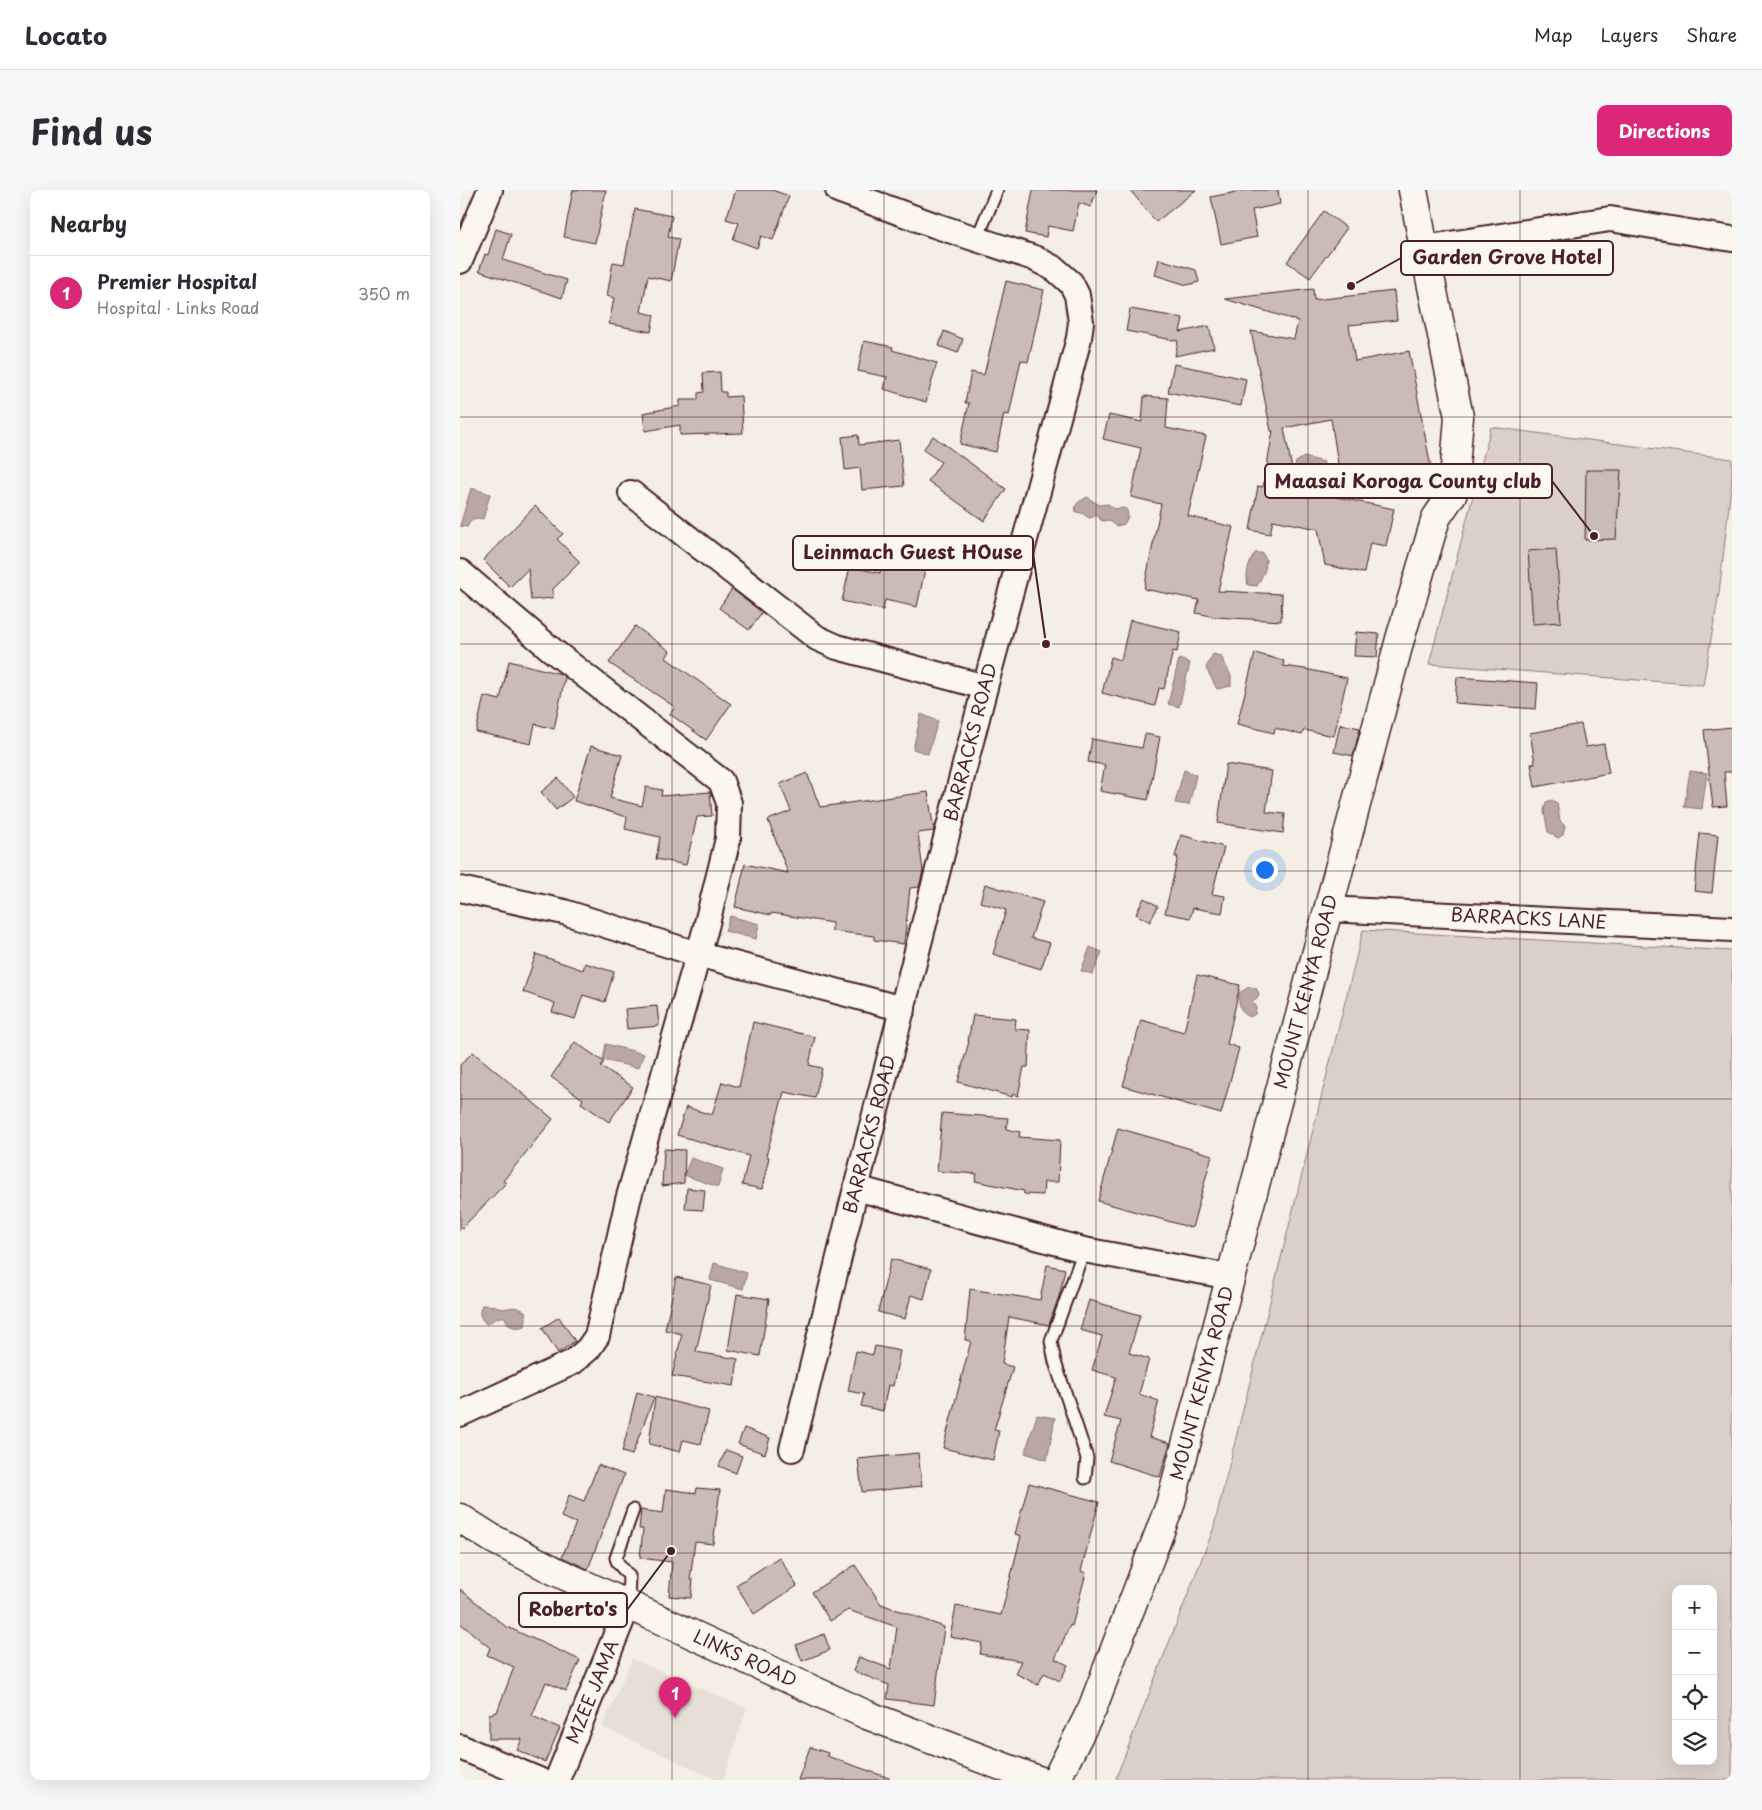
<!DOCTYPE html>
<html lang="en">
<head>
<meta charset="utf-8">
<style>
  body { margin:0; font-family:"Playpen Sans",sans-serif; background:#f7f7f7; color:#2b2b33 }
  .controls { position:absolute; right:15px; bottom:15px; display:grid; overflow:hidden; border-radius:10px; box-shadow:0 5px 20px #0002 }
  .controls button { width:45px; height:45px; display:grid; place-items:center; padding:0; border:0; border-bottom:1px solid #e1e1e2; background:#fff; color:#2b2b33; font:25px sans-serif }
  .you { position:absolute; left:804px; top:679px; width:18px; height:18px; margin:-12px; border:4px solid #fff; border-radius:50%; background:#1a73e8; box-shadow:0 0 0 8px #1a73e833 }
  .badge { display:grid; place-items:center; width:32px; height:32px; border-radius:50%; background:#db2777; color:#fff; font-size:16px; font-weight:700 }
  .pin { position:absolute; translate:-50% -41px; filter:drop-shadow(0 1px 2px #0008) }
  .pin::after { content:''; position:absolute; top:26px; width:18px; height:15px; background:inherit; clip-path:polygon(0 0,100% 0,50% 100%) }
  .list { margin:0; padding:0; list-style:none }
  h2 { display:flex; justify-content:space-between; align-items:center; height:65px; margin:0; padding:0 20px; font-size:21px }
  h2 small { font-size:16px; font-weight:400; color:#7c7c81 }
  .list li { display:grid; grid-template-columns:32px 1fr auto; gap:15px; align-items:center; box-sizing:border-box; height:75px; padding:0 20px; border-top:1px solid #e1e1e2 }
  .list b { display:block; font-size:19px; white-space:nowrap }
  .list p { margin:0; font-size:16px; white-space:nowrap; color:#7c7c81 }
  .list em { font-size:16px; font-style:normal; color:#7c7c81 }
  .icon { flex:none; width:28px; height:28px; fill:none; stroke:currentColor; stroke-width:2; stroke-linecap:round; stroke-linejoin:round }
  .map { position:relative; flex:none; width:1272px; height:1590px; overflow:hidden; border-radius:10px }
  header { display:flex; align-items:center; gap:30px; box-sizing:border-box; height:70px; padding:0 25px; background:#fff; border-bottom:1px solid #e1e1e2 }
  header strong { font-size:24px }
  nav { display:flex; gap:28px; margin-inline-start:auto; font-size:18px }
  .intro { display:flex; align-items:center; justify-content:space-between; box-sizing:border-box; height:120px; padding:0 30px }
  h1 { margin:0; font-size:35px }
  .button { padding:12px 22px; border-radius:10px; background:#db2777; color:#fff; font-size:18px; font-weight:700 }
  main { display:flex; gap:30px; padding:0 30px }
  aside { flex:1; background:#fff; border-radius:10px; box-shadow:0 5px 20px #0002 }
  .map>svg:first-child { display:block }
  .built { fill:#e7dfd6 }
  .green { fill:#dbd0c9; stroke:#92787a; fill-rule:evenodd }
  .water { fill:#baa7a5; stroke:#8d7174 }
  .building { fill:#cabbb6; stroke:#4a1f2b; fill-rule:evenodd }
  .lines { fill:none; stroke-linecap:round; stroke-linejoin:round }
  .lane-casing { stroke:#4a1f2b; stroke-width:15 }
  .street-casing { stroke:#4a1f2b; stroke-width:28 }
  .secondary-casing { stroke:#4a1f2b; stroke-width:31 }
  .lane { stroke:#fbf7ec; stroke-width:11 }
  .street { stroke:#fbf7ec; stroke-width:24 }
  .secondary { stroke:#fbf7ec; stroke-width:28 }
  .grid { fill:none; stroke:#4a1f2b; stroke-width:1; stroke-opacity:0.55 }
  .labels { text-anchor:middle; stroke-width:4; stroke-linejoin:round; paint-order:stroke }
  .street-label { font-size:18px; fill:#4a1f2b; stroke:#fbf7ec }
  .leader { fill:none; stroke:#4a1f2b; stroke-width:2 }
  .callout-dot { fill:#4a1f2b; stroke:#fbf7ec; stroke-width:2 }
  .callout { fill:#fbf7ec; stroke:#4a1f2b; stroke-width:2 }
  .callout-label { font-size:19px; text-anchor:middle; font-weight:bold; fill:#4a1f2b }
</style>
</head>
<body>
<header>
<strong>Locato</strong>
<nav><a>Map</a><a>Layers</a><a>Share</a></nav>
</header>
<div class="intro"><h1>Find us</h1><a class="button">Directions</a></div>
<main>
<aside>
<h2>Nearby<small></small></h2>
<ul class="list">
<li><span class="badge">1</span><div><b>Premier Hospital</b><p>Hospital · Links Road</p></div><em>350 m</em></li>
</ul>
</aside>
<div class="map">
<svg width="1272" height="1590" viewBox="0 0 1272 1590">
  <rect width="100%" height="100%" fill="#f4eee4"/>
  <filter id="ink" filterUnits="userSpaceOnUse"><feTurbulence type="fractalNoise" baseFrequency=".02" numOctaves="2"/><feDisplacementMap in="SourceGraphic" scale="10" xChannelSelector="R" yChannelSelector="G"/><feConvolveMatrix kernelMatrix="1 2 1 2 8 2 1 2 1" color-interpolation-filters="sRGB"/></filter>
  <g filter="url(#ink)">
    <!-- built -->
    <path class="built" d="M 172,1469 L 287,1518 L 263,1590 L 258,1590 L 142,1537 Z"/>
    <!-- green -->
    <g class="green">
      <path d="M 1031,237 L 1272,269 L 1272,288 L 1259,403 L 1243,495 L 969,474 Z"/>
      <path d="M 903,740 L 1272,761 L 1272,1590 L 660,1590 L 656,1588 L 753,1340 ZM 1216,1399 L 1253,1399 L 1253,1571 L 1216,1571 Z"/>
    </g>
    <!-- water -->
    <g class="water">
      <path d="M 844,267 L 864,272 L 863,276 L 867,279 L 867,284 L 862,285 L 861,289 L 839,284 L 839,280 L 835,276 L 836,272 Z"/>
      <path d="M 11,298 L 30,304 L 23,329 L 18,328 L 12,329 L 7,337 L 0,336 Z"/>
      <path d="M 627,307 L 639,315 L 648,314 L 655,319 L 664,318 L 667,320 L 668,327 L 664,334 L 656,336 L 649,330 L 642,331 L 637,326 L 629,328 L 622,323 L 616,322 C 614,312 620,312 627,307 Z"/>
      <path d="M 795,363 L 802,363 L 806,369 L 805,380 L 797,396 L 788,395 C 785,384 789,373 795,363 Z"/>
      <path d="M 753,464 L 761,466 L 771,486 L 771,496 L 757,499 L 746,478 Z"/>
      <path d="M 719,469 L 730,473 L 719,517 L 708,514 Z"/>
      <path d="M 461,524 L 478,531 L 468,564 L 453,559 Z"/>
      <path d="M 724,580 L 736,585 L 729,615 L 715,613 Z"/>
      <path d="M 1230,581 L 1247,583 L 1242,619 L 1224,617 Z"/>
      <path d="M 1092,610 L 1097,613 L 1100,631 L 1105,636 L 1103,645 L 1098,648 L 1088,642 L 1084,621 L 1086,612 Z"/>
      <path d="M 270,726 L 299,734 L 296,749 L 265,741 Z"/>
      <path d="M 630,757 L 642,762 L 633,784 L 621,781 Z"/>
      <path d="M 789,797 L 796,798 L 799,804 L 797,808 L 792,811 L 796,818 L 795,824 L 790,827 C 780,823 778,814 779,803 Z"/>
      <path d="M 146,854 L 184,864 L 178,878 L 143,870 Z"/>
      <path d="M 231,968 L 263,979 L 258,997 L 224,985 Z"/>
      <path d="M 254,1073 L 287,1083 L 283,1099 L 250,1090 Z"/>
      <path d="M 22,1115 L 36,1116 L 41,1119 C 53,1118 53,1115 65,1121 L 66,1128 L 65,1136 C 55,1139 48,1138 45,1127 C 36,1126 34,1131 26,1134 C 20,1127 18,1124 22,1115 Z"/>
      <path d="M 577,1225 L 595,1228 L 587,1270 L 565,1263 Z"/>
    </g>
    <!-- building -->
    <g class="building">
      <path d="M 113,0 L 146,0 L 135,53 L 104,47 Z"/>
      <path d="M 276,0 L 312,0 L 329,6 L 313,50 L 301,46 L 297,58 L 273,49 L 279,33 L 266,29 Z"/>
      <path d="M 573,0 L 637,0 L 631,17 L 619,13 L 613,41 L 588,36 L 586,47 L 565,43 Z"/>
      <path d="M 670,0 L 736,0 L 696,32 Z"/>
      <path d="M 786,0 L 818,0 L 820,14 L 792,20 L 797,47 L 761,54 L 751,7 Z"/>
      <path d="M 175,19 L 212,26 L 208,47 L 219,49 L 211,91 L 188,86 L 181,122 L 194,125 L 191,142 L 149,134 L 154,108 L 147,106 L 153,72 L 164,74 Z"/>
      <path d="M 864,21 L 887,38 L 850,88 L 827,72 Z"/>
      <path d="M 36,39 L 51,44 L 43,70 L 107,90 L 102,108 L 19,81 L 25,64 L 28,65 Z"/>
      <path d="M 699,69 L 736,80 L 739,92 L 727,95 L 695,85 Z"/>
      <path d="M 546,91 L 584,100 L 568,172 L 561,170 L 549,225 L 544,224 L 536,262 L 500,254 L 509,213 L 505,213 L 511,182 L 524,185 Z"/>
      <path d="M 853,99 L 854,110 L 934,101 L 937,130 L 889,135 L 895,171 L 949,161 L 972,283 L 862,304 L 934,319 L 926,356 L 910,353 L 904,383 L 865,375 L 858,339 L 813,330 L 810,344 L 790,340 L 798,296 L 803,297 L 813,241 L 811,241 L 791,141 L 834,149 L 838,131 L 765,109 ZM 871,229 L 881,293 L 833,284 L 824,238 Z"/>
      <path d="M 670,119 L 723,128 L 720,142 L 749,136 L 754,158 L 715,166 L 718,151 L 666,141 Z"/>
      <path d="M 484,141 L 503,149 L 498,163 L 479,156 Z"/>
      <path d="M 404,151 L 433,157 L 432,160 L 477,173 L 466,212 L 424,199 L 427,187 L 398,181 Z"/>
      <path d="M 714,174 L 786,189 L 781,216 L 708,202 Z"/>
      <path d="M 260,182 L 261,202 L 266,202 L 266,207 L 281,206 L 283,243 L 220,245 L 220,235 L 185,241 L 183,223 L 220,216 L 220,210 L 238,210 L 238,203 L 244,202 L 243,183 Z"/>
      <path d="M 684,206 L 708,208 L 706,238 L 746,246 L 728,326 L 773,337 L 758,401 L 822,404 L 821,431 L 756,427 L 736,423 L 739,410 L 684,399 L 701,314 L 671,307 L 681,258 L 643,249 L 649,225 L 682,232 Z"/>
      <path d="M 398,245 L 399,255 L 439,250 L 444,296 L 402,300 L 400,278 L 385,280 L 382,247 Z"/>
      <path d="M 473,246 L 546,299 L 524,331 L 468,291 L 481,272 L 463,260 Z"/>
      <path d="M 1126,280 L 1161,280 L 1156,349 L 1125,350 Z"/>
      <path d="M 75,316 L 103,344 L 97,349 L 120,372 L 93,399 L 93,408 L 71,410 L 68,379 L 50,397 L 23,370 Z"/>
      <path d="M 1096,359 L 1101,432 L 1073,434 L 1068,361 Z"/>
      <path d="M 424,361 L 467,370 L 457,417 L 425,410 L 423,420 L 382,411 L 390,377 L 420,383 Z"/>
      <path d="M 272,399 L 302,422 L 289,440 L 259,418 Z"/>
      <path d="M 670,430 L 721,442 L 717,462 L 713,461 L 704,499 L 699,498 L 695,516 L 642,503 L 651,467 L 661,470 Z"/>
      <path d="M 175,436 L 210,461 L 206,468 L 271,514 L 246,550 L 210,524 L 215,517 L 149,473 Z"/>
      <path d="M 896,442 L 919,444 L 917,467 L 894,466 Z"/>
      <path d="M 795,463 L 824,471 L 823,476 L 845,479 L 887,488 L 874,546 L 844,540 L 842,545 L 815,538 L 814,543 L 777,534 Z"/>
      <path d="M 49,471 L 101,484 L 105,487 L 94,539 L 75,534 L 71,554 L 16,542 L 24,506 L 40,510 Z"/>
      <path d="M 997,487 L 1078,493 L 1076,519 L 995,513 Z"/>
      <path d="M 880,534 L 900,538 L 893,566 L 874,562 Z"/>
      <path d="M 1121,534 L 1126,557 L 1144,554 L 1149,583 L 1075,597 L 1071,574 L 1075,573 L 1070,543 Z"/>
      <path d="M 1272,537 L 1272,582 L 1264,582 L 1267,616 L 1253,617 L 1244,540 Z"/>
      <path d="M 685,544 L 700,547 L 688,610 L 640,601 L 645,575 L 628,572 L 632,549 L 682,558 Z"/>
      <path d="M 131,556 L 162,565 L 150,608 L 182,616 L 186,597 L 202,600 L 201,606 L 250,602 L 252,626 L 237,627 L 226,675 L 196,669 L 200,647 L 165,639 L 167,627 L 114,611 Z"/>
      <path d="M 766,574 L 812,581 L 806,622 L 825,624 L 823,643 L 758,633 Z"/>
      <path d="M 347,583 L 360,617 L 468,602 L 474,641 L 458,643 L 463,681 L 459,697 L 450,698 L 444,754 L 414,750 L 414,746 L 372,741 L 372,733 L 312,723 L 311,725 L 275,717 L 285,674 L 328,683 L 308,630 L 331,621 L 320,594 Z"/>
      <path d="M 98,588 L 113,607 L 96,620 L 81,602 Z"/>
      <path d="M 1240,643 L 1258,645 L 1252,703 L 1234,701 Z"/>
      <path d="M 721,645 L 764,657 L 752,704 L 765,706 L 762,723 L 733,718 L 730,728 L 705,723 L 718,667 L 715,667 Z"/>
      <path d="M 525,694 L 583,712 L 571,748 L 590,753 L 581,779 L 533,764 L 546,720 L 520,712 Z"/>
      <path d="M 684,708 L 698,716 L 690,732 L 676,724 Z"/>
      <path d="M 76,764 L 123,780 L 125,773 L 154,782 L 145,812 L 123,805 L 115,829 L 92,822 L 95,813 L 63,802 Z"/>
      <path d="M 737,785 L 780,795 L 767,854 L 779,858 L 761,924 L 663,896 L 681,830 L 724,842 Z"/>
      <path d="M 197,816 L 199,836 L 167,839 L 165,819 Z"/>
      <path d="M 513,825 L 556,829 L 555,839 L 570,840 L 568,877 L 564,877 L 558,906 L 553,904 L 552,907 L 498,892 L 509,851 L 508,851 Z"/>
      <path d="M 293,832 L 355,847 L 349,875 L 362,878 L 355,908 L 324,902 L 306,966 L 309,967 L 302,999 L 282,995 L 289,966 L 217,945 L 226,917 L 252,925 L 262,892 L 279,897 Z"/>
      <path d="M 115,852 L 144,872 L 141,876 L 173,897 L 149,932 L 121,913 L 123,909 L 91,887 Z"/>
      <path d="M 13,862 L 93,929 L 43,991 L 46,993 L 0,1040 L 0,875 Z"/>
      <path d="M 482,923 L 548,928 L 546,939 L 560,942 L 559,947 L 600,950 L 598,992 L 584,992 L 583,1005 L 564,1004 L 564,1001 L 515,991 L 517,984 L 477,981 Z"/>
      <path d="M 658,938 L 752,965 L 732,1038 L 638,1011 Z"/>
      <path d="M 204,959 L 225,960 L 224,993 L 202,996 Z"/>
      <path d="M 227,998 L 245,1000 L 243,1020 L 225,1019 Z"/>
      <path d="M 431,1069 L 471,1079 L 464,1109 L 451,1105 L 445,1129 L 418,1122 Z"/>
      <path d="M 587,1075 L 605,1079 L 600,1103 L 589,1135 L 549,1127 L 542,1174 L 553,1177 L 534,1240 L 539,1241 L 533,1270 L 483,1258 L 511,1151 L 505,1150 L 510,1099 L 580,1110 Z"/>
      <path d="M 216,1087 L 251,1095 L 236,1162 L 278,1169 L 274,1196 L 212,1186 L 222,1144 L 205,1140 Z"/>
      <path d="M 277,1104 L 309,1109 L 300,1166 L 268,1160 Z"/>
      <path d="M 629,1110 L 680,1125 L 669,1163 L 689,1169 L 679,1204 L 699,1211 L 689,1247 L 710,1253 L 700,1287 L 649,1271 L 661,1231 L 644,1227 L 656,1187 L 632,1180 L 642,1146 L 620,1140 Z"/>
      <path d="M 99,1127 L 115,1151 L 98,1163 L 82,1138 Z"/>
      <path d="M 415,1156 L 440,1161 L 433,1196 L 428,1195 L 423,1221 L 401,1216 L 404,1204 L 388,1201 L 396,1161 L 413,1165 Z"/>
      <path d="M 177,1202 L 194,1207 L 172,1265 L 162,1262 Z"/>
      <path d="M 195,1207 L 249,1221 L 241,1254 L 223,1250 L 220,1262 L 189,1254 Z"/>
      <path d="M 284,1238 L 310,1248 L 305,1264 L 278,1254 Z"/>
      <path d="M 266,1260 L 282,1266 L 276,1283 L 259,1276 Z"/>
      <path d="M 458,1263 L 462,1296 L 402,1302 L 398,1269 Z"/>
      <path d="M 138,1275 L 164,1285 L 128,1379 L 102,1367 L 116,1333 L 101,1327 L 109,1305 L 124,1311 Z"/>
      <path d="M 569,1293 L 639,1312 L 621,1381 L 626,1383 L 612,1436 L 610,1435 L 595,1469 L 608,1475 L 600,1491 L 584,1483 L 578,1495 L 555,1483 L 561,1471 L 520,1464 L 522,1453 L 490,1447 L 496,1416 L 541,1425 L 561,1346 L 555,1344 Z"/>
      <path d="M 237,1298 L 260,1300 L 253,1354 L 235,1352 L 230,1390 L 233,1390 L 231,1408 L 209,1406 L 212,1372 L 180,1368 L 183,1339 L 179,1339 L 181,1320 L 203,1323 L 206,1299 L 236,1303 Z"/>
      <path d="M 319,1367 L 337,1396 L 294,1424 L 276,1395 Z"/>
      <path d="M 395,1375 L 421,1414 L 484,1437 L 474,1515 L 427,1509 L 429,1495 L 393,1481 L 399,1467 L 431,1479 L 437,1437 L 388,1420 L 370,1431 L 352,1402 Z"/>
      <path d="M 0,1399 L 45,1436 L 120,1470 L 106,1501 L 86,1492 L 72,1526 L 100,1538 L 85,1572 L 57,1560 L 62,1549 L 29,1549 L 29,1524 L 37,1522 L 54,1477 L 27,1465 L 30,1458 L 0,1433 Z"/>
      <path d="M 364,1444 L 370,1460 L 342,1471 L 336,1455 Z"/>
      <path d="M 350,1557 L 368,1563 L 367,1566 L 429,1588 L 429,1590 L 338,1590 Z"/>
    </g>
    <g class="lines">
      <defs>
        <g id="lane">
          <path d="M 517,49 L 537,0"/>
          <path d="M 624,1060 L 591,1151 L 595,1172 L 627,1268 L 625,1288"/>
          <path d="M 168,1413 L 169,1386 L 158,1373 L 156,1368 L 173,1320"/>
        </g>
        <g id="street">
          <path d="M 964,58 L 1150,29 L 1272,49"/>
          <path d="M 0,71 L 30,0"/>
          <path d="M 171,303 L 357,448 L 377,457 L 525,497"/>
          <path d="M 0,382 L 92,460 L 261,591 L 269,613 L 268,649 L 245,741 L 168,1010 L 137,1146 L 128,1159 L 113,1172 L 0,1224"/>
          <path d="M 0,699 L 104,722 L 237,764 L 443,819"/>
          <path id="s1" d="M 867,719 L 1272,739"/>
          <path d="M 396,998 L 624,1060 L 771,1087"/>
          <path id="s2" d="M 332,1259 L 396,998 L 525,497 L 606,198 L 619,148 L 621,132 L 617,105 L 611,93 L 595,79 L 574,68 L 474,35 L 378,0"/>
          <path d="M 0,1557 L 79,1590"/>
          <path id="s3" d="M 97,1590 L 168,1415"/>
        </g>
        <g id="secondary">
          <path id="s4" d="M 0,1328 L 33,1349 L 95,1381 L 407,1525 L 578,1590"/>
          <path id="s5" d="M 596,1590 L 632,1519 L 710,1315 L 940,449 L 976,328 L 993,303 L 999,227 L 964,58 L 953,0"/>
        </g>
      </defs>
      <!-- lane casing -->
      <use href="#lane" class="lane-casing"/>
      <!-- street casing -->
      <use href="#street" class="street-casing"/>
      <!-- secondary casing -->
      <use href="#secondary" class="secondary-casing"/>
      <!-- lane -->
      <use href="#lane" class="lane"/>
      <!-- street -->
      <use href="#street" class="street"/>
      <!-- secondary -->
      <use href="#secondary" class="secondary"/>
    </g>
  </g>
  <!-- grid -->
  <path class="grid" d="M 212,0 L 212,1590M 424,0 L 424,1590M 636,0 L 636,1590M 848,0 L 848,1590M 1060,0 L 1060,1590M 0,227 L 1272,227M 0,454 L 1272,454M 0,681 L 1272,681M 0,909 L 1272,909M 0,1136 L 1272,1136M 0,1363 L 1272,1363"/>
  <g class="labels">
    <!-- street labels -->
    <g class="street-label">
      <text dy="6" stroke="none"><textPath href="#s2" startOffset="729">BARRACKS ROAD</textPath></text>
      <text dy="6" stroke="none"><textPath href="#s1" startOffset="202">BARRACKS LANE</textPath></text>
      <text dy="6" stroke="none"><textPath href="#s5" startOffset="829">MOUNT KENYA ROAD</textPath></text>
      <text dy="6" stroke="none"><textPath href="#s2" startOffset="324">BARRACKS ROAD</textPath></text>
      <text dy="6" stroke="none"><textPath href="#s5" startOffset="424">MOUNT KENYA ROAD</textPath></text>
      <text dy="6" stroke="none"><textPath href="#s4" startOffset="318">LINKS ROAD</textPath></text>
      <text dy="6" stroke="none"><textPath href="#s3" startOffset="95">MZEE JAMA</textPath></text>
    </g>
  </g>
  <!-- callouts -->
  <path class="leader" d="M891 96L941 68M1134 346L1092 291M586 454L573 363M211 1361L167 1420"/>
  <g class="callout-dot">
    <circle cx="891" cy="96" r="5"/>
    <circle cx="1134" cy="346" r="5"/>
    <circle cx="586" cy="454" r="5"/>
    <circle cx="211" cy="1361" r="5"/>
  </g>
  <g class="callout">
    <rect x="941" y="51" width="212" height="34" rx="5"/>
    <rect x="805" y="274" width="287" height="34" rx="5"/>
    <rect x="333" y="346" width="240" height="34" rx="5"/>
    <rect x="59" y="1403" width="108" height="34" rx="5"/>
  </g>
  <g class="callout-label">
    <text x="1047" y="74">Garden Grove Hotel</text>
    <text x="948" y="298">Maasai Koroga County club</text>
    <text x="453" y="369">Leinmach Guest HOuse</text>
    <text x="113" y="1426">Roberto's</text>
  </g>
</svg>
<div class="controls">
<button>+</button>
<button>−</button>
<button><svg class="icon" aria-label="locate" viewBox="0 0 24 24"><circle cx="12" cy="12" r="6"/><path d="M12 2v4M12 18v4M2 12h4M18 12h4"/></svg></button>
<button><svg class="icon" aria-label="layers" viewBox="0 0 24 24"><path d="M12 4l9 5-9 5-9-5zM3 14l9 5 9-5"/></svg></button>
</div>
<div class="you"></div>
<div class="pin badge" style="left:215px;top:1528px">1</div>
</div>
</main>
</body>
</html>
